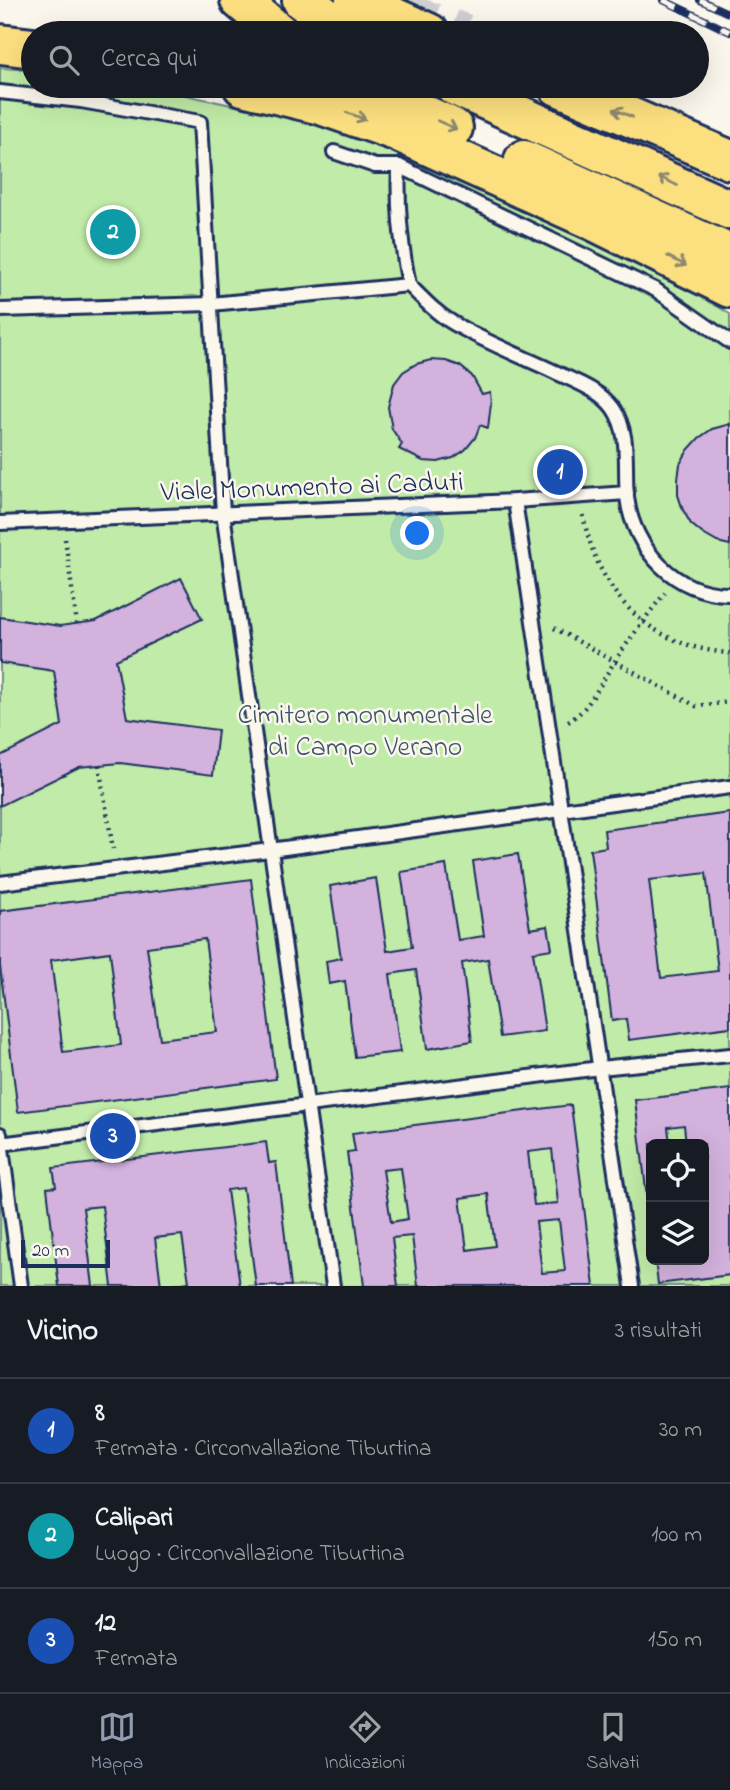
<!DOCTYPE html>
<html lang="it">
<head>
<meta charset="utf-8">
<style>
  body { margin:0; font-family:"Indie Flower",sans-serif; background:#242831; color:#f1f3f6 }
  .controls { position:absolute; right:21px; bottom:21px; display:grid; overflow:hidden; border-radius:10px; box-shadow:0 7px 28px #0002 }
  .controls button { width:63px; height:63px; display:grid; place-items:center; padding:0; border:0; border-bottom:2px solid #363941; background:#171b24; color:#f1f3f6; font:35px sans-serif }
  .scale { position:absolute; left:21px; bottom:18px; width:89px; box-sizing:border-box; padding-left:7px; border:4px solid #1b2f5e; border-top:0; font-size:19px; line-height:24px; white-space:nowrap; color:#1b2f5e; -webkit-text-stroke:5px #fbf7ec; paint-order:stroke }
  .you { position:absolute; left:418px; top:534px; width:24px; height:24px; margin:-18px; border:5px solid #fff; border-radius:50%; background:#1a73e8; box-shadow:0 0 0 10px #1a73e833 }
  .badge { display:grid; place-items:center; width:46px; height:46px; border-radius:50%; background:#919bb2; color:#fff; font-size:23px; font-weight:700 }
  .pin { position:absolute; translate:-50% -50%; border:4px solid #fff; box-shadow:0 2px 7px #0006 }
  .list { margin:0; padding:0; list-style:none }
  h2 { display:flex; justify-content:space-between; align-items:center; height:91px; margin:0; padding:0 28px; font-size:30px }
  h2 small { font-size:23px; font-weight:400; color:#9ea1a6 }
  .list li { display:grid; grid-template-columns:46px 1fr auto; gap:21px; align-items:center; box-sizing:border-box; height:105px; padding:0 28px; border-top:2px solid #363941 }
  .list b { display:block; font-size:26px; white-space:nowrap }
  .list p { margin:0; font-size:23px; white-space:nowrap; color:#9ea1a6 }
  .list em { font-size:23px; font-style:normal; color:#9ea1a6 }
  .icon { flex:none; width:38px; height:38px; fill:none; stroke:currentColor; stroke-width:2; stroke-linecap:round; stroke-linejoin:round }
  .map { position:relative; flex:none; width:730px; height:1286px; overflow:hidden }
  .search { position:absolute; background:#171b24; box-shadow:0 7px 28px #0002; left:21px; right:21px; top:21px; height:77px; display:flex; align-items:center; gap:18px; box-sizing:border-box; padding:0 24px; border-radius:38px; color:#9ea1a6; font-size:26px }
  .sheet { height:406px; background:#171b24 }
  nav { display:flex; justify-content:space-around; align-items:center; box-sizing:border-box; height:98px; border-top:2px solid #363941; background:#171b24; font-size:19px; color:#9ea1a6 }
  nav a { display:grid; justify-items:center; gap:4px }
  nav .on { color:#919bb2 }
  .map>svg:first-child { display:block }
  .green { fill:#c1eba8; stroke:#6e8d83; stroke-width:2; fill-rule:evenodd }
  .building { fill:#d3b2dd; stroke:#1b2f5e; stroke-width:2; fill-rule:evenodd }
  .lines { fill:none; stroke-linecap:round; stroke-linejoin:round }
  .trunk-tunnel { stroke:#cecfd0; stroke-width:38; stroke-dasharray:38 19; stroke-linecap:butt }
  .service-casing { stroke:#1b2f5e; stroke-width:18 }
  .trunk-casing { stroke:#1b2f5e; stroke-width:44 }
  .motorway-casing { stroke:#1b2f5e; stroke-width:44 }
  .path { stroke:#1b2f5e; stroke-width:4.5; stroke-dasharray:2 5; stroke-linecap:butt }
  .service { stroke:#fbf7ec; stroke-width:12 }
  .trunk { stroke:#fce080; stroke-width:38 }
  .motorway { stroke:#fce080; stroke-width:38 }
  .rail-casing { stroke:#1b2f5e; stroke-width:8 }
  .rail { stroke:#fbf7ec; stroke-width:5; stroke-dasharray:16; stroke-linecap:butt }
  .oneway { stroke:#8c886f }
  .labels { text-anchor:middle; stroke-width:5; stroke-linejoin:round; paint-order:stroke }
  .street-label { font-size:28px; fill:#1b2f5e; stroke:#fbf7ec }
  .park-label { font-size:28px; fill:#3c556d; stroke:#fbf7ec }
</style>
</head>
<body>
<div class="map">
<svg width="730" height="1286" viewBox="0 0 730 1286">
  <rect width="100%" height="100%" fill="#fbf7ec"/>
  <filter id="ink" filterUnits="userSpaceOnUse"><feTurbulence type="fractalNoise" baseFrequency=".0143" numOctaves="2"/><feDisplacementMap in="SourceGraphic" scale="14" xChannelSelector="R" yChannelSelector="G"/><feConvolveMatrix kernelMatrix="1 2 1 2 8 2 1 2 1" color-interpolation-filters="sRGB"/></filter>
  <g filter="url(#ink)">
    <!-- green -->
    <path class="green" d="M 0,68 L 33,70 L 33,86 L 144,86 L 323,125 L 401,149 L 669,278 L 730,314 L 730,1286 L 0,1286 ZM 651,1144 L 704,1144 L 704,1260 L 651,1260 Z"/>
    <!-- building -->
    <g class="building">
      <path d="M 106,225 L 120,226 L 119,239 L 106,239 Z"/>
      <path d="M 431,360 L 446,361 L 460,366 L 472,376 L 482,394 L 490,392 L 491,403 L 488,428 L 480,425 L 475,438 L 465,450 L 453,458 L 438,462 L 423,461 L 399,449 L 402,444 L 392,429 L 388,407 L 394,384 L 403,372 L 416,364 Z"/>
      <path d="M 730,424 L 730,545 L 717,542 L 703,534 L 691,524 L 683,510 L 678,495 L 678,479 L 680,464 L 688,450 L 699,438 L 712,429 Z"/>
      <path d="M 181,578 L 202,619 L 116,660 L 127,718 L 218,730 L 213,775 L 120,763 L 79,767 L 0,806 L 0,756 L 62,725 L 54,671 L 0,663 L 0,617 L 60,626 L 96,621 Z"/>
      <path d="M 730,813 L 730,1027 L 629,1040 L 626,1019 L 612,1021 L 590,850 L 606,847 L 604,830 ZM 706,873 L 718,971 L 661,978 L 649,880 Z"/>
      <path d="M 518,854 L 530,929 L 548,926 L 552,949 L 533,952 L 545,1031 L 500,1037 L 488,959 L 462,963 L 472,1041 L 427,1049 L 416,970 L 390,974 L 400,1052 L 355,1057 L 345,981 L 329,984 L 326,961 L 341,958 L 330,886 L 376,878 L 387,951 L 412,947 L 401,872 L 446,865 L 458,940 L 484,936 L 473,861 Z"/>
      <path d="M 251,879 L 276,1079 L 18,1112 L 0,966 L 0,911 ZM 205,939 L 217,1032 L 160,1039 L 147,947 ZM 110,952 L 121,1045 L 63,1052 L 51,960 Z"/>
      <path d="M 730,1089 L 730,1275 L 658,1284 L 655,1260 L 704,1260 L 704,1144 L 686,1144 L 684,1125 L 668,1127 L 670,1144 L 651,1144 L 651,1230 L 635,1100 Z"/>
      <path d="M 571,1105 L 594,1286 L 418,1286 L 412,1236 L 392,1238 L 398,1286 L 364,1286 L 347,1152 L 355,1151 L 352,1133 ZM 552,1149 L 558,1203 L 534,1205 L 528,1152 ZM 401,1168 L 408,1219 L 391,1222 L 383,1170 ZM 488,1194 L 495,1246 L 467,1250 L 460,1198 ZM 559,1220 L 565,1271 L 542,1273 L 536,1222 Z"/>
      <path d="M 266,1142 L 269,1163 L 276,1162 L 291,1286 L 256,1286 L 243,1188 L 227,1190 L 240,1286 L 162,1286 L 189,1282 L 182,1235 L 155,1238 L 161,1286 L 112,1286 L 102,1206 L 83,1208 L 93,1286 L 59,1286 L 47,1188 L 56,1187 L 53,1168 Z"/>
    </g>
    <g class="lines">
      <!-- trunk-tunnel -->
      <path class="trunk-tunnel" d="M 398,10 L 465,33"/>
      <defs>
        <g id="service">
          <path d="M 0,92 L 81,101 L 200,122 L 223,513 L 333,1286"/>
          <path d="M 399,166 L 656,290 L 730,342"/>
          <path d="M 409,285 C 423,299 436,313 453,323 C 485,342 521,356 555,372 C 574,381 600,390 613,408 C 631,434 624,467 627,497 C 633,549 676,595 730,594"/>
          <path d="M 0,310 L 211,304 L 409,285 C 401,245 397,206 399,166 L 375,166 L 334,152"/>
          <path d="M 515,501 L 632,1286"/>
          <path d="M 0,523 L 515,501 L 627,493"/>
          <path d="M 0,883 L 270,850 L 730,787"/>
          <path d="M 0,1134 L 21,1286"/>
          <path d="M 0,1144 L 600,1068 L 730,1055"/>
        </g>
        <g id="trunk">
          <path d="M 240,0 L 279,33"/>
          <path d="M 302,0 L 348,33"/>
          <path d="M 0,44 L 33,48"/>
          <path d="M 243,86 L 321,105 L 396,131 L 594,221 L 730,288"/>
          <path d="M 364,86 L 453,128"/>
          <path d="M 455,86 L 730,210"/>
          <path d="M 524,160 L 730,254"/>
        </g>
        <g id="motorway">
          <path d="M 355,0 L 429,33"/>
          <path d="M 558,86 L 730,160"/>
        </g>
      </defs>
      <!-- service casing -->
      <use href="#service" class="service-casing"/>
      <!-- trunk casing -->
      <use href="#trunk" class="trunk-casing"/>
      <!-- motorway casing -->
      <use href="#motorway" class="motorway-casing"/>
      <!-- path -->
      <g class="path">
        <path d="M 583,515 C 598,593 648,647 730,653"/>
        <path d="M 65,539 L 77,624"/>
        <path d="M 554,628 L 696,706 L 730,702"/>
        <path d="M 568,722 C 591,708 602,680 617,658 C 632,636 648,614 665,593"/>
        <path d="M 99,765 L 113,849"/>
      </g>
      <!-- service -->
      <use href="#service" class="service"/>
      <!-- trunk -->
      <use href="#trunk" class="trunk"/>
      <!-- motorway -->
      <use href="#motorway" class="motorway"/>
      <defs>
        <g id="rail">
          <path d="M 663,0 L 730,32"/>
          <path d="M 700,0 L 730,14"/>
        </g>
      </defs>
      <!-- rail casing -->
      <use href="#rail" class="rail-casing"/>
      <!-- rail -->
      <use href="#rail" class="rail"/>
    </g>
    <!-- one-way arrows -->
    <defs><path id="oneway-shaft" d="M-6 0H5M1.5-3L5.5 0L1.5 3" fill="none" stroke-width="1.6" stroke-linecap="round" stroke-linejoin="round" transform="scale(1.75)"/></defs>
    <g class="oneway">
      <use href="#oneway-shaft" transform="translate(623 113) rotate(-157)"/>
      <use href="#oneway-shaft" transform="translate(356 116) rotate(20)"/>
      <use href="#oneway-shaft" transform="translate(447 125) rotate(24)"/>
      <use href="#oneway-shaft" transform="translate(668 181) rotate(-155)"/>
      <use href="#oneway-shaft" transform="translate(677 261) rotate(27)"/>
    </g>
  </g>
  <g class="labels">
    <!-- street labels -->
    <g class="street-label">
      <text transform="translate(312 485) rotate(-2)" y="10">Viale Monumento ai Caduti</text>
    </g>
    <!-- park labels -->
    <g class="park-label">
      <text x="365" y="723">Cimitero monumentale<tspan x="365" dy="32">di Campo Verano</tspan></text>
    </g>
  </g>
</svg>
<div class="controls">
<button><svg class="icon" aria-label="locate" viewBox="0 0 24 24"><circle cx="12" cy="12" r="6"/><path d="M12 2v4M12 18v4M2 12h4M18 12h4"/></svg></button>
<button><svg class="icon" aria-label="layers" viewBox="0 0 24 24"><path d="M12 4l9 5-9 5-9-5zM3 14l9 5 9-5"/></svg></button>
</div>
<div class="scale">20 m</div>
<div class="you"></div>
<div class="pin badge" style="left:560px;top:472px;background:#1a4fb4">1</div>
<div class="pin badge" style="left:113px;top:232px;background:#0f9aa8">2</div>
<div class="pin badge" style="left:113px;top:1136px;background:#1a4fb4">3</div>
<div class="search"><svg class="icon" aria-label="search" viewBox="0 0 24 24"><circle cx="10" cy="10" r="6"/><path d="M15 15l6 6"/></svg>Cerca qui</div>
</div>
<section class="sheet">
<h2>Vicino<small>3 risultati</small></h2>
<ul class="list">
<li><span class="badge" style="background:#1a4fb4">1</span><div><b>8</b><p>Fermata · Circonvallazione Tiburtina</p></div><em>30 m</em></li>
<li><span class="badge" style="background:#0f9aa8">2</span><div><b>Calipari</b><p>Luogo · Circonvallazione Tiburtina</p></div><em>100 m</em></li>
<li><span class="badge" style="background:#1a4fb4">3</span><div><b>12</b><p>Fermata</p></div><em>150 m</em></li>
</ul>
</section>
<nav>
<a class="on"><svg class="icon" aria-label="map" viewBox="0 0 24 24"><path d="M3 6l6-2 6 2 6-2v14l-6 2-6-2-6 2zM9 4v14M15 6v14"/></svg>Mappa</a>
<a><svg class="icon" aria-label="directions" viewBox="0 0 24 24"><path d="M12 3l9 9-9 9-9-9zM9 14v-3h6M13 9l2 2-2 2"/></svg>Indicazioni</a>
<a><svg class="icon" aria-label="saved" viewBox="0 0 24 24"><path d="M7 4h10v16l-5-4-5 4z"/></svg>Salvati</a>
</nav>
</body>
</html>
